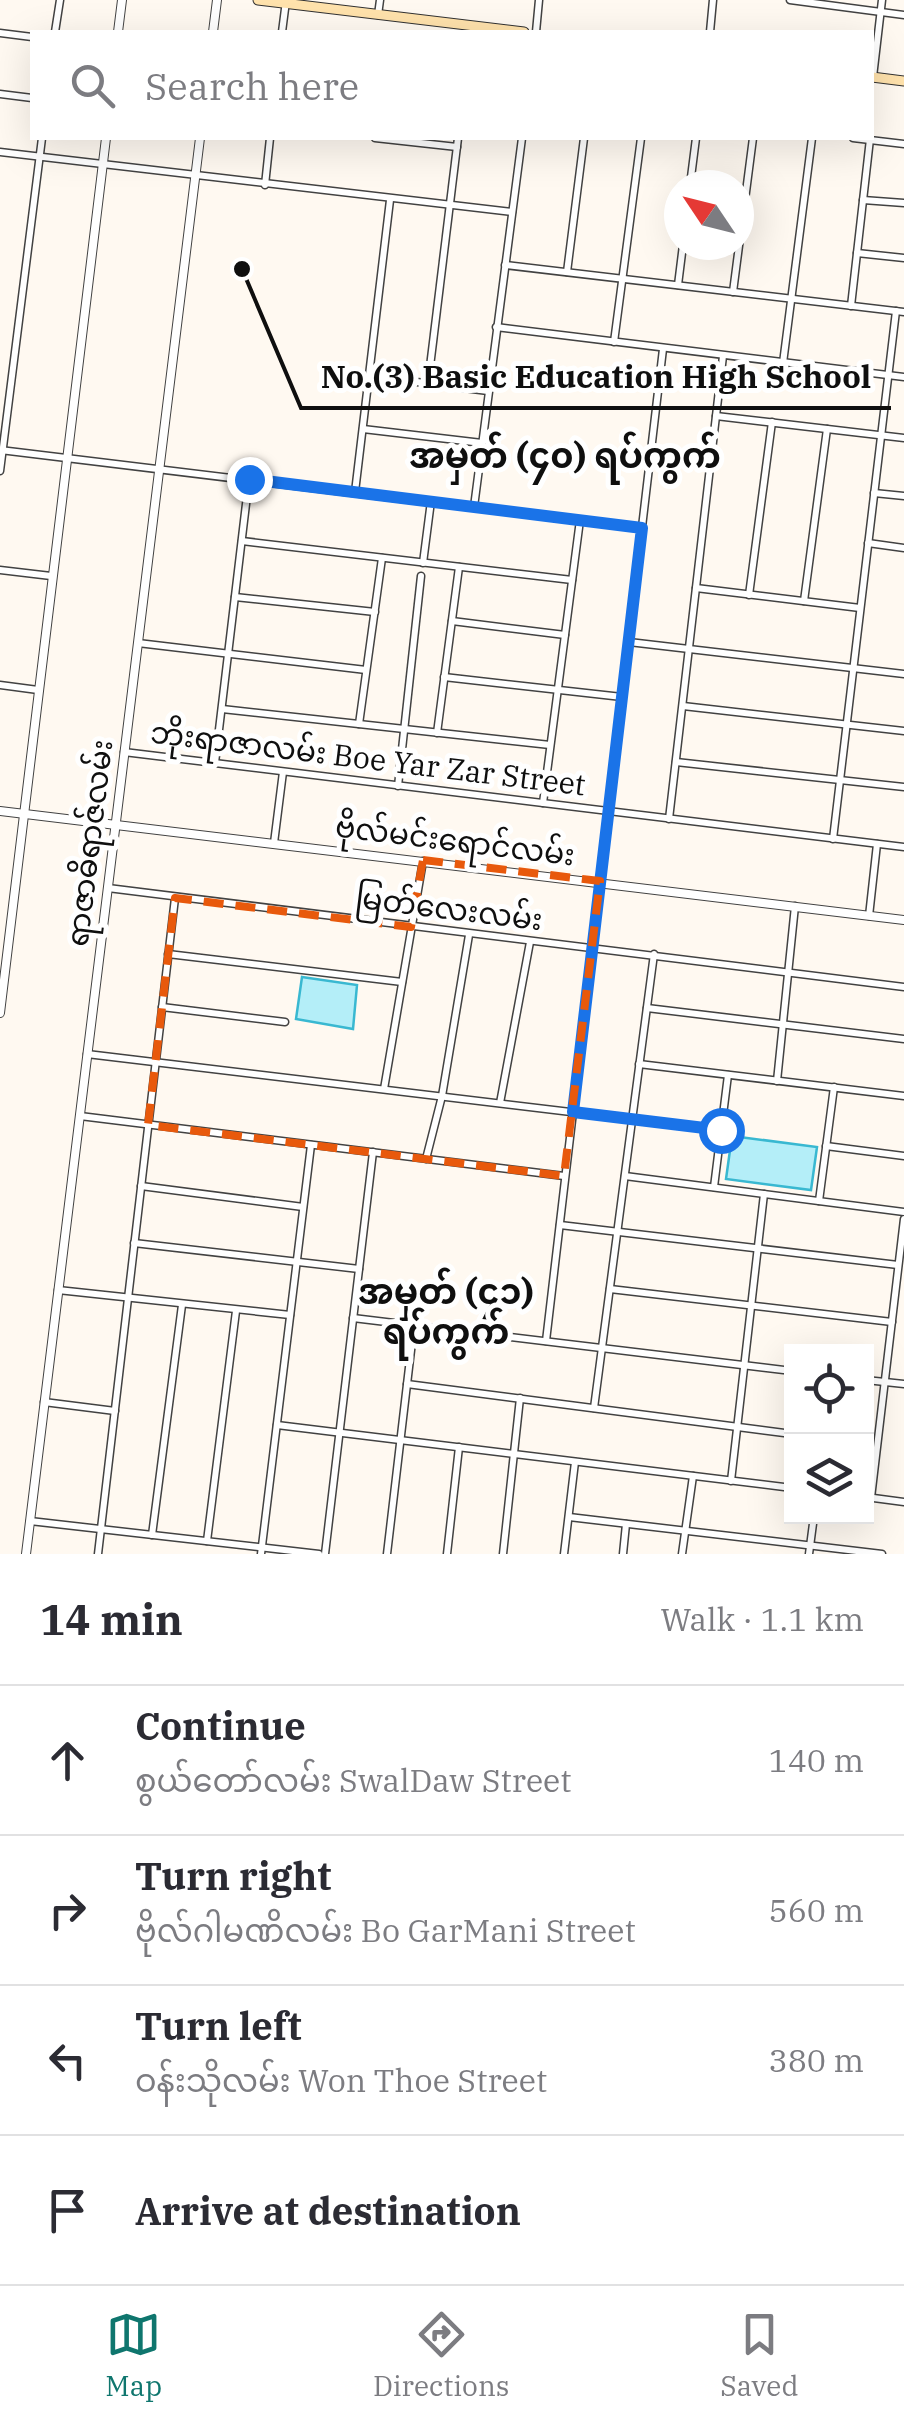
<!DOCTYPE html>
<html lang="en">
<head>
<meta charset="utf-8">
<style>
  body { margin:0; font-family:"IBM Plex Serif","Noto Sans Myanmar",serif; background:#f7f7f7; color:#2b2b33 }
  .controls { position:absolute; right:30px; bottom:30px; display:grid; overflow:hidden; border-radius:0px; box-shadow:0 10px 40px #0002 }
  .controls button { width:90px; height:90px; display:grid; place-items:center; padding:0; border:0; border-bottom:2px solid #e1e1e2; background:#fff; color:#2b2b33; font:50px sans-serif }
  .compass { position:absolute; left:664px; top:170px; width:90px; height:90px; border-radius:50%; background:#fff; box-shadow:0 10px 40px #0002; rotate:305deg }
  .stop { position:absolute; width:30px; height:30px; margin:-22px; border:8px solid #1a73e8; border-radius:50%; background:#fff }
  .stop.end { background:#1a73e8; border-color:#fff; box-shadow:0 2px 10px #0008 }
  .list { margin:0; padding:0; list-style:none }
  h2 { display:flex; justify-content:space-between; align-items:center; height:130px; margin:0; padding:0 40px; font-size:42px }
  h2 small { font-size:32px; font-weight:400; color:#7c7c81 }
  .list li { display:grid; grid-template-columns:65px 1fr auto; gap:30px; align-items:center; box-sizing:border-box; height:150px; padding:0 40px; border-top:2px solid #e1e1e2 }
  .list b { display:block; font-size:38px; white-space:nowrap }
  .list p { margin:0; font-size:32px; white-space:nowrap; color:#7c7c81 }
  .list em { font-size:32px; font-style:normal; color:#7c7c81 }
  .icon { flex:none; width:55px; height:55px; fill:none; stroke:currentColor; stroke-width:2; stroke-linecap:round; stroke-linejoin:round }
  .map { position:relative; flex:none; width:904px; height:1554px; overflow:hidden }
  .search { position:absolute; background:#fff; box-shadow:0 10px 40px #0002; left:30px; right:30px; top:30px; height:110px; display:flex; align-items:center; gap:25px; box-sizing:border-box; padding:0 35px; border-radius:0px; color:#7c7c81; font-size:38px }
  .sheet { height:730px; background:#fff }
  nav { display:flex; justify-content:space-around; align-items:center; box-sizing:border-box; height:140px; border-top:2px solid #e1e1e2; background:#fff; font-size:28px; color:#7c7c81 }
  nav a { display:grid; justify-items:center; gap:5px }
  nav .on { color:#0f766e }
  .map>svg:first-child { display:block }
  .water { fill:#b4eef8; stroke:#39b8d1; stroke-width:2.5 }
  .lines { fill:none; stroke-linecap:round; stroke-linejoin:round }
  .minor-casing { stroke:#424242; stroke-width:9 }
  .tertiary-casing { stroke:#424242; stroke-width:10 }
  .secondary-casing { stroke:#313131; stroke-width:11 }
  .minor { stroke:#fff; stroke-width:6 }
  .tertiary { stroke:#fff; stroke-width:8 }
  .secondary { stroke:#ffe2ac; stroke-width:9 }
  .route { stroke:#1a73e8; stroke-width:12 }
  .marked { fill:none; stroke:#e8590c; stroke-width:8; stroke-dasharray:20 12; stroke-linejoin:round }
  .labels { text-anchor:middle; stroke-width:10; stroke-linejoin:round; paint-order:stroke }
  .street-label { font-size:30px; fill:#0f0f0f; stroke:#fff }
  .quarter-label { font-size:35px; font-weight:bold; fill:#0f0f0f; stroke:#fff }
  .leader { fill:none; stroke:#0f0f0f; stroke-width:4 }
  .callout-dot { fill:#0f0f0f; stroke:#fff; stroke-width:4 }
  .callout-label { font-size:32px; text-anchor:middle; font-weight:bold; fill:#0f0f0f; stroke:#fff; stroke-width:10; stroke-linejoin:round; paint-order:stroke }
</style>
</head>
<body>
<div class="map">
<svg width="904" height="1554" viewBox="0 0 904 1554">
  <rect width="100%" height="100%" fill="#fff9f1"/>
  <!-- water -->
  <g class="water">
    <path d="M 302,977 L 357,985 L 353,1029 L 296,1019 Z"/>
    <path d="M 732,1136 L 817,1147 L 811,1190 L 726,1179 Z"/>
  </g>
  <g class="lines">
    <defs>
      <g id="minor">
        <path d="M 790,0 L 904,15"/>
        <path d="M 378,15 L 380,0"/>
        <path d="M 55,32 L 60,0"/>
        <path d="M 282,32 L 286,1"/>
        <path d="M 536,32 L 539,0"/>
        <path d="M 710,32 L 713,0"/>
        <path d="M 0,33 L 32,37"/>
        <path d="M 873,77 L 882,0"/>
        <path d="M 0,94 L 32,98"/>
        <path d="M 375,138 L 457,147"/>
        <path d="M 853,138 L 904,144"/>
        <path d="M 0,152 L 512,212"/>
        <path d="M 265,185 L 270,138"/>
        <path d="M 690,185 L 696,138"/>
        <path d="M 863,200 L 904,203"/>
        <path d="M 857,253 L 904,258"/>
        <path d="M 505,265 L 904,312"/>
        <path d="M 567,272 L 584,138"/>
        <path d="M 678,285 L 683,245"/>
        <path d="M 733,292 L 753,138"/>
        <path d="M 851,306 L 870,139"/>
        <path d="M 496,327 L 904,377"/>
        <path d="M 614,342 L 641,138"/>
        <path d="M 783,363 L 812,138"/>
        <path d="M 369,376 L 488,391"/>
        <path d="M 428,383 L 458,138"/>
        <path d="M 716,416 L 904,438"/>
        <path d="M 363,429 L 482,443"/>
        <path d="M 0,450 L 642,528"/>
        <path d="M 0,471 L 42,138"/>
        <path d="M 355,492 L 390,200"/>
        <path d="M 874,493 L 904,496"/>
        <path d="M 474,507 L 522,138"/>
        <path d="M 242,541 L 572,580"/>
        <path d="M 868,543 L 904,548"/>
        <path d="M 423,563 L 431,501"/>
        <path d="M 0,570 L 51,576"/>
        <path d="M 696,588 L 860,608"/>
        <path d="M 749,595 L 772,422"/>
        <path d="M 235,597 L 375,612"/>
        <path d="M 804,601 L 827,429"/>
        <path d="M 452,621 L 565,635"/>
        <path d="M 629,642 L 904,674"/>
        <path d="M 138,643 L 366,670"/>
        <path d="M 444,677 L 622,697"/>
        <path d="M 0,685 L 38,690"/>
        <path d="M 683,706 L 904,731"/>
        <path d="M 222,709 L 550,745"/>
        <path d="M 359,724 L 382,558"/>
        <path d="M 437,733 L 459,567"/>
        <path d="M 124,752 L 904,847"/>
        <path d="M 676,762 L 904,787"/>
        <path d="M 215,763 L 249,479"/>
        <path d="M 398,786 L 421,576"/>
        <path d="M 543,803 L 580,520"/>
        <path d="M 669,819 L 723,356"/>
        <path d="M 833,839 L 896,311"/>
        <path d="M 274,843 L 283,772"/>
        <path d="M 108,888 L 904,987"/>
        <path d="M 869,916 L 877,844"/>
        <path d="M 168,954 L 402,982"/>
        <path d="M 162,1007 L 285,1022"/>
        <path d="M 647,1008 L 904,1039"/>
        <path d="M 87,1054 L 721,1130"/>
        <path d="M 639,1064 L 904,1096"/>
        <path d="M 777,1081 L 795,906"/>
        <path d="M 384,1089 L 423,861"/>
        <path d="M 500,1103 L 530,942"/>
        <path d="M 80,1116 L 564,1176"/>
        <path d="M 826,1146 L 904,1156"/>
        <path d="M 426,1159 L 442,1096 L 469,935"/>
        <path d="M 625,1176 L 904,1212"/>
        <path d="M 141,1186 L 303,1207"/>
        <path d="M 714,1187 L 728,1075"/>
        <path d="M 819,1201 L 834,1087"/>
        <path d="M 560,1225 L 898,1265"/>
        <path d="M 134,1243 L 359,1269"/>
        <path d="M 610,1289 L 892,1322"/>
        <path d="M 58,1290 L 290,1315"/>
        <path d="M 353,1318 L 792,1371"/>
        <path d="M 546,1341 L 663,349"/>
        <path d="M 866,1380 L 904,1384"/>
        <path d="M 407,1384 L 792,1434"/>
        <path d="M 44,1402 L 115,1411"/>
        <path d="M 594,1408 L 654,954"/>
        <path d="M 277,1425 L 792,1488"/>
        <path d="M 731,1481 L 764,1194"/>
        <path d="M 866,1497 L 904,1502"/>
        <path d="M 871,1498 L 904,1219"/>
        <path d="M 569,1517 L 882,1554"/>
        <path d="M 30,1521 L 319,1554"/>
        <path d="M 152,1535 L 182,1305"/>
        <path d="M 207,1541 L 236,1311"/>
        <path d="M 98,1554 L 175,898"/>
        <path d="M 261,1554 L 311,1145"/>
        <path d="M 325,1554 L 373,1152"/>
        <path d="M 387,1554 L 414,1325"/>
        <path d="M 447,1554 L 459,1447"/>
        <path d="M 503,1554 L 520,1398"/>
        <path d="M 564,1554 L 575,1462"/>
        <path d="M 623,1554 L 626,1524"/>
        <path d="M 682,1554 L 693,1476"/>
        <path d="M 809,1554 L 814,1516"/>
      </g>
      <g id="tertiary">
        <path d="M 118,32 L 122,0"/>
        <path d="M 213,32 L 217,0"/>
        <path d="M 0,811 L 904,920"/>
        <path d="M 0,1013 L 106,138"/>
        <path d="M 26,1554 L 200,138"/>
      </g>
      <g id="secondary">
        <path d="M 258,0 L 524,32"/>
        <path d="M 872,77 L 904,81"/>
      </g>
    </defs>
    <!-- minor casing -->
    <use href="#minor" class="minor-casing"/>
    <!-- tertiary casing -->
    <use href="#tertiary" class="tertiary-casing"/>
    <!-- secondary casing -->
    <use href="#secondary" class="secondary-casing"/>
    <!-- minor -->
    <use href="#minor" class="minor"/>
    <!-- tertiary -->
    <use href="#tertiary" class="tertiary"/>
    <!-- secondary -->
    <use href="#secondary" class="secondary"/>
  </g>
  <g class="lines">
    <!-- route -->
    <path class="route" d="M 249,479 L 642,528 L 573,1112 L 721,1130"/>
  </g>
  <!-- marked area -->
  <path class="marked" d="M 423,860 L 600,881 L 564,1176 L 148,1125 L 175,898 L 411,927 Z"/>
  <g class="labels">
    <!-- street labels -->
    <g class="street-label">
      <text transform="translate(368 759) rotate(7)" y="10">ဘိုးရာဇာလမ်း Boe Yar Zar Street</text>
      <text transform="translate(455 841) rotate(7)" y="10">ဗိုလ်မင်းရောင်လမ်း</text>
      <text transform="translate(90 843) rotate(-83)" y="10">ရာဇာဓိရာဇ်လမ်း</text>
      <text transform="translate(449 909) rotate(7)" y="10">မြတ်လေးလမ်း</text>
    </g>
    <!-- quarter labels -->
    <g class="quarter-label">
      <text x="565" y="468">အမှတ် (၄၀) ရပ်ကွက်</text>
      <text x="446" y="1304">အမှတ် (၄၁)<tspan x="446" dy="40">ရပ်ကွက်</tspan></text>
    </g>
  </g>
  <!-- callouts -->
  <path class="leader" d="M242 269L301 408H891"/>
  <circle class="callout-dot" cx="242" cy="269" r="10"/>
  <g class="callout-label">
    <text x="596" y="388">No.(3) Basic Education High School</text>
  </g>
</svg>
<div class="controls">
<button><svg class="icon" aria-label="locate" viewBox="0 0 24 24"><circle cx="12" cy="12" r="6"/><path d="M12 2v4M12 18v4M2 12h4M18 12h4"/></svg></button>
<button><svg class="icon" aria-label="layers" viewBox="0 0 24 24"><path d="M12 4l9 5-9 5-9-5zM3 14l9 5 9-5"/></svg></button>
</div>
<svg class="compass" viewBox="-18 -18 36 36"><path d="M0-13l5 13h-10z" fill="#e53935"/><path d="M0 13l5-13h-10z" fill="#7c7c81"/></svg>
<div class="stop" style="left:721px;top:1130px"></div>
<div class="stop end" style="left:249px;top:479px"></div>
<div class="search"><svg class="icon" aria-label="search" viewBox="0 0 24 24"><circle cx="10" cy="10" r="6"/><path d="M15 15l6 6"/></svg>Search here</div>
</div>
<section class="sheet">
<h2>14 min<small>Walk · 1.1 km</small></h2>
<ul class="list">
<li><svg class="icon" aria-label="ahead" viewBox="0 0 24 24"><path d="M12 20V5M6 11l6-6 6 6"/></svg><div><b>Continue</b><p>စွယ်တော်လမ်း SwalDaw Street</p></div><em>140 m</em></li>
<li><svg class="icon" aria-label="right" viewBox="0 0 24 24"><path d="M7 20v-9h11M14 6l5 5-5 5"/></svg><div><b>Turn right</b><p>ဗိုလ်ဂါမဏိလမ်း Bo GarMani Street</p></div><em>560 m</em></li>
<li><svg class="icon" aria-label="left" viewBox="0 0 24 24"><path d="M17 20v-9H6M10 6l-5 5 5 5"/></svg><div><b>Turn left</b><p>ဝန်းသိုလမ်း Won Thoe Street</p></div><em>380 m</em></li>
<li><svg class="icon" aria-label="arrive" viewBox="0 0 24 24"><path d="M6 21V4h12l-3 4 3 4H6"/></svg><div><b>Arrive at destination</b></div></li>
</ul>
</section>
<nav>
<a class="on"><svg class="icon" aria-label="map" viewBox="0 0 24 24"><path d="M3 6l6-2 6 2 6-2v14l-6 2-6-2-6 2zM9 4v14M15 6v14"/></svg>Map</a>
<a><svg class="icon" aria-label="directions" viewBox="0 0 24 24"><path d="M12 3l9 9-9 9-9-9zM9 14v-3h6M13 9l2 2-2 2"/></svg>Directions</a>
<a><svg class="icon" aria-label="saved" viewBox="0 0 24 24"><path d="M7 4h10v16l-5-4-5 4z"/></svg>Saved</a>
</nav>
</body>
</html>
